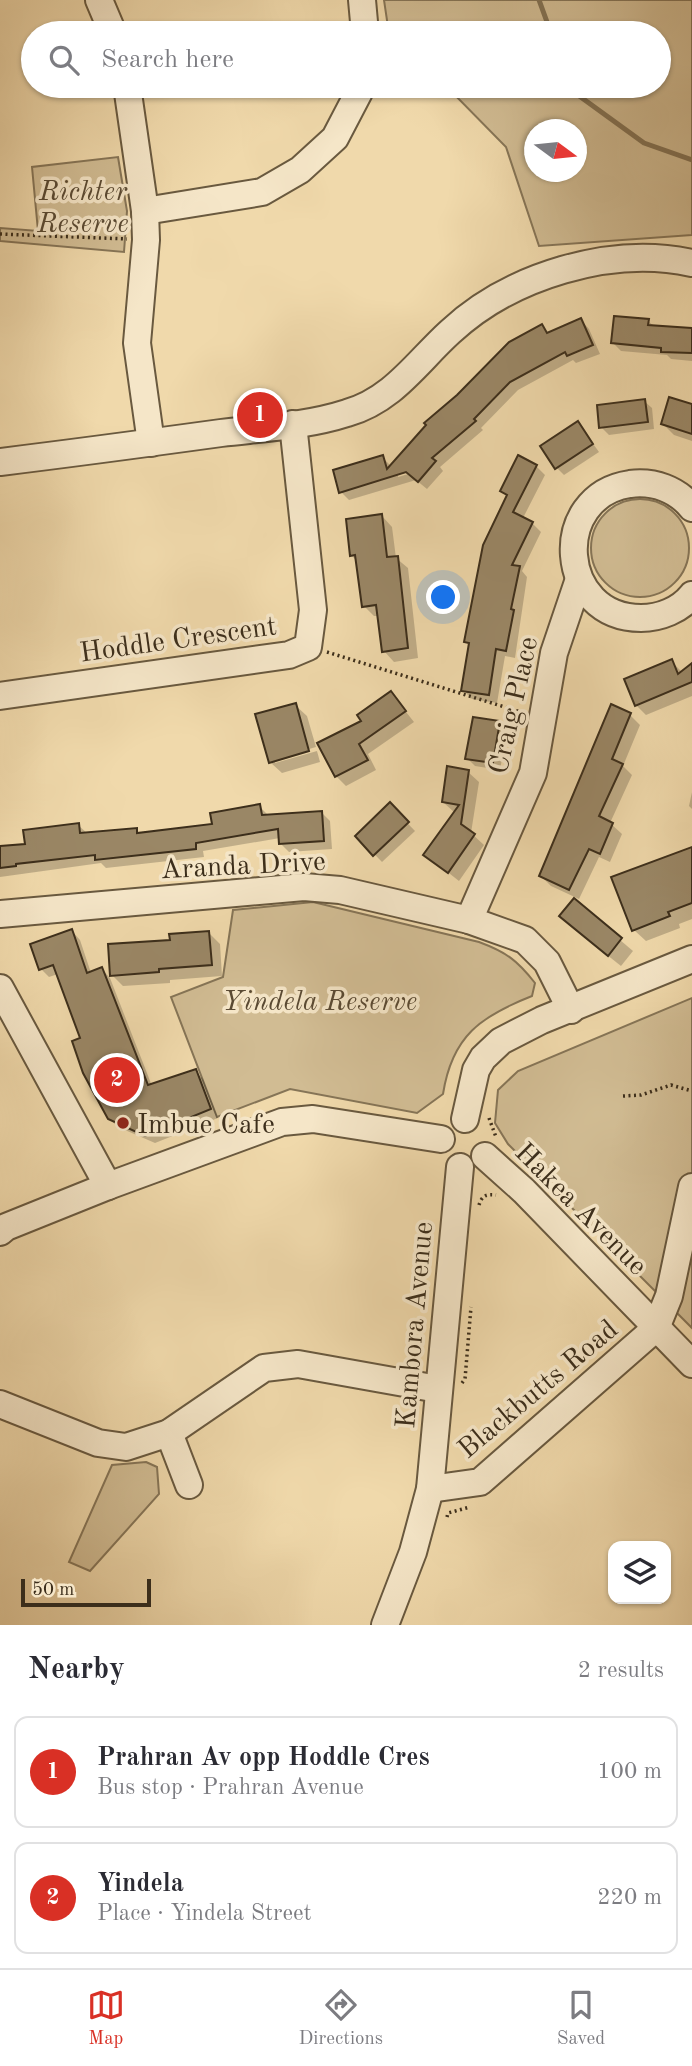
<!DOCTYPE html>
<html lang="en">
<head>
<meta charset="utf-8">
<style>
  body { margin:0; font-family:"Old Standard TT",serif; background:#f2f2f3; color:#2b2b33 }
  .controls { position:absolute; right:21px; bottom:21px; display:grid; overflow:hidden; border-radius:14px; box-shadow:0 2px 5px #0004 }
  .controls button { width:63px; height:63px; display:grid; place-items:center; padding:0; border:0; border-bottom:2px solid #e1e1e2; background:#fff; color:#2b2b33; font:35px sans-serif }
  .compass { position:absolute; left:524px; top:119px; width:63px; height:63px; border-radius:50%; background:#fff; box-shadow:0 2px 5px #0004; rotate:105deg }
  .scale { position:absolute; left:21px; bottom:18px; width:130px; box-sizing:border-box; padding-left:7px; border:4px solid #3c2e1b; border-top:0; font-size:19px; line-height:24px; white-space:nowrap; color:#3c2e1b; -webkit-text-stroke:5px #f5e6c8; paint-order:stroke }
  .you { position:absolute; left:444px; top:598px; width:24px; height:24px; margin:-18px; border:5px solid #fff; border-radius:50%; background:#1a73e8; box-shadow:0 0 0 10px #1a73e833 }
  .badge { display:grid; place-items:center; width:46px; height:46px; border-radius:50%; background:#d93025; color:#fff; font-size:23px; font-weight:700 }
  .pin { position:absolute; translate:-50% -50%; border:4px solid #fff; box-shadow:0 2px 7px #0006 }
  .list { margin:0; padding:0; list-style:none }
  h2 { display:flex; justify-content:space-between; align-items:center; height:91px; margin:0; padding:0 28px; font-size:30px }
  h2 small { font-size:23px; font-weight:400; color:#7c7c81 }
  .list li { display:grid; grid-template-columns:46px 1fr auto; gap:21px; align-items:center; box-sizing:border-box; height:112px; margin:0 14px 14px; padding:0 14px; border:2px solid #e1e1e2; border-radius:14px }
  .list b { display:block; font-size:26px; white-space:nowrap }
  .list p { margin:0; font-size:23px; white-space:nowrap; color:#7c7c81 }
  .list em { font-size:23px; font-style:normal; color:#7c7c81 }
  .icon { flex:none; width:38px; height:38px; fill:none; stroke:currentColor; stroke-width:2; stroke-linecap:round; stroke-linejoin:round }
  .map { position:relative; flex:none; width:692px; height:1625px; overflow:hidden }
  .search { position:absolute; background:#fff; box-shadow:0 2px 5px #0004; left:21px; right:21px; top:21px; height:77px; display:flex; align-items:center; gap:18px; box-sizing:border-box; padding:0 24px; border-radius:38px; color:#7c7c81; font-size:26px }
  .sheet { height:343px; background:#fff }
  nav { display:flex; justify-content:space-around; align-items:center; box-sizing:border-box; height:98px; border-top:2px solid #e1e1e2; background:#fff; font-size:19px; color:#7c7c81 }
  nav a { display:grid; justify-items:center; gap:4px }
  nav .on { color:#d93025 }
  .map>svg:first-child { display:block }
  .green { fill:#d1bc93; stroke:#867557; stroke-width:2; fill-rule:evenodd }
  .shadow { fill:#0003; fill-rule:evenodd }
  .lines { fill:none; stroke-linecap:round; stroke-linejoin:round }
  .stream { stroke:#837254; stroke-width:5 }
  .building { fill:#9a8766; stroke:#3c2e1b; stroke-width:2 }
  .minor-casing { stroke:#69593f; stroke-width:30 }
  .path { stroke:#3c2e1b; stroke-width:3.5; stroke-dasharray:2 3.5; stroke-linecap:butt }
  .minor { stroke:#f5e6c8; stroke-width:26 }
  .poi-dot { fill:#8f2418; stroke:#f5e6c8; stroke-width:2.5 }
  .labels { text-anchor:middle; stroke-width:7; stroke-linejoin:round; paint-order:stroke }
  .park-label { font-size:28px; font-style:italic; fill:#5a4a33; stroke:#f5e6c8 }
  .street-label { font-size:28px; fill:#3c2e1b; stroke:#f5e6c8 }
  .poi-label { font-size:28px; fill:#3c2e1b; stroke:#f5e6c8; text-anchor:start }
</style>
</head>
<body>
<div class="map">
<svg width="692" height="1625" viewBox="0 0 692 1625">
  <rect width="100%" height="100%" fill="#f0d9ab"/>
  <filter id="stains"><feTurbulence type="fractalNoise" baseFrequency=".00286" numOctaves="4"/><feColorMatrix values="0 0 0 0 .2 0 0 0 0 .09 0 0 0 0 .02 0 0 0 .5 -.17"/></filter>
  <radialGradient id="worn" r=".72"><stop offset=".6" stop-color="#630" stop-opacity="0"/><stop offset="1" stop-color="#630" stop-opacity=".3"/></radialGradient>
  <!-- green -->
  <g class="green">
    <path d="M 384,0 L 692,0 L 692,235 L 539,246 L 506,147 L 446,86 L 659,86 L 659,33 L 395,33 L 388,27 ZM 534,130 L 576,130 L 576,172 L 534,172 Z"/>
    <path d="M 118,157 L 127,211 L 124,252 L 0,241 L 0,228 L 38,231 L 32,167 Z"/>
    <circle cx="640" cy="548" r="49"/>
    <path d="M 313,902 L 479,942 C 506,952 517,960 535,983 L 532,996 C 481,1016 452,1036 443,1094 L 417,1113 L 290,1089 L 217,1117 L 171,997 L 223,977 L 233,910 Z"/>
    <path d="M 692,998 L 692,1328 L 508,1144 L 495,1123 L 498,1090 L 518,1071 Z"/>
    <path d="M 146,1462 L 157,1467 L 159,1494 L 90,1571 L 69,1562 L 112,1465 Z"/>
  </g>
  <!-- shadow -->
  <g class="shadow">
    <path d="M 581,320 L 589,329 L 600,354 L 576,363 L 573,360 L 518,390 L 481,428 L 483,430 L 440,467 L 443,471 L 427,489 L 416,480 L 349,500 L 341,492 L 382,457 L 391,466 L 542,326 L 549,334 ZM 414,468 L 415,472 L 398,477 L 398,473 Z"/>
    <path d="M 648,321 L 655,327 L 692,329 L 692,361 L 671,359 L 667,355 L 621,351 L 613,343 Z"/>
    <path d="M 644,401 L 652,408 L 654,429 L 609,435 L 601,427 Z"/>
    <path d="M 692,406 L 692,441 L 674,435 L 663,424 Z"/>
    <path d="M 578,423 L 599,452 L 564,475 L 556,467 Z"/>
    <path d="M 536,466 L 545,475 L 523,518 L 532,523 L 541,532 L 522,571 L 527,577 L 515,658 L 505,656 L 497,703 L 472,699 L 463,690 L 470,646 L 466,642 L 508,497 L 502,491 Z"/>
    <path d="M 382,516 L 392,527 L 396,558 L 408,568 L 418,658 L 394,662 L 384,651 L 379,616 L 374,616 L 364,606 L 358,562 L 351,555 Z"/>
    <path d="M 672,662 L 682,672 L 692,665 L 692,696 L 646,715 L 636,705 Z"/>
    <path d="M 391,693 L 414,722 L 368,754 L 376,770 L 346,786 L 336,776 L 363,721 Z"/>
    <path d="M 295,705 L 307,716 L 316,747 L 275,759 L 275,763 L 317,751 L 320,762 L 282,773 L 270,762 Z"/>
    <path d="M 630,715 L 640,725 L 623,766 L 632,775 L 610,823 L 622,834 L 610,862 L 599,857 L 579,899 L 551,886 L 541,876 Z"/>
    <path d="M 499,723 L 507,731 L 500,770 L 475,766 L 467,758 Z"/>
    <path d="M 468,772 L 479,782 L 471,833 L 484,845 L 459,881 L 426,855 L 455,813 L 443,802 Z"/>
    <path d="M 692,792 L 692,809 L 689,806 Z"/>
    <path d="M 390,805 L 415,831 L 382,862 L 357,836 Z"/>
    <path d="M 259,806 L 268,815 L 322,813 L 330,821 L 332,849 L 289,852 L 280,843 L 280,838 L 203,851 L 204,857 L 106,868 L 101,863 L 0,877 L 0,848 L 27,845 L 78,825 L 88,834 L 136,830 L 140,834 L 214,826 Z"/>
    <path d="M 692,848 L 692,919 L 679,924 L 680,928 L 646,941 L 634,930 Z"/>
    <path d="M 574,901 L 633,951 L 621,966 L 573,928 Z"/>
    <path d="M 72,931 L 80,940 L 91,973 L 102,969 L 110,978 L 152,1086 L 195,1071 L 203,1079 L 218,1118 L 155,1143 L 118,1127 L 109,1118 L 58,974 L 49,977 L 41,969 Z"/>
    <path d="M 209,933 L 220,944 L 222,976 L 170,980 L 170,983 L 123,986 L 112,975 L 171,942 Z"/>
  </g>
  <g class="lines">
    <!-- stream -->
    <g class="stream">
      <path d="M 539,0 L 551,33"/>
      <path d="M 570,86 L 571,90 L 644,143 L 692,160"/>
    </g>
  </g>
  <!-- building -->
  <g class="building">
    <path d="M 614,316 L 649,319 L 648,325 L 692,328 L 692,353 L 661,352 L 661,348 L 611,343 Z"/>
    <path d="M 581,318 L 593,345 L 567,356 L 565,352 L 510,382 L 474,419 L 476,421 L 432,458 L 436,461 L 418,482 L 406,472 L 339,493 L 333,470 L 383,455 L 387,469 L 426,425 L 424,423 L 457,395 L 509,342 L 542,324 L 547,333 Z"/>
    <path d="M 669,397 L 692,404 L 692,434 L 661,424 Z"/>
    <path d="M 645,399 L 648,422 L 599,428 L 597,405 Z"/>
    <path d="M 578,421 L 593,444 L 555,469 L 540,446 Z"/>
    <path d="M 518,455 L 537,465 L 513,512 L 533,522 L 512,565 L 520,566 L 511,609 L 514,610 L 506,651 L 496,649 L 489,695 L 461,691 L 469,643 L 464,642 L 483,545 L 507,495 L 500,491 Z"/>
    <path d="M 382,514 L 387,557 L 398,556 L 408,648 L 382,652 L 376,605 L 362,607 L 355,555 L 350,556 L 346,519 Z"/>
    <path d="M 672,659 L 678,674 L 692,663 L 692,682 L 635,706 L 624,679 Z"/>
    <path d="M 391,691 L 406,711 L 359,744 L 368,760 L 335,777 L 317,743 L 361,721 L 357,715 Z"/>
    <path d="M 296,703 L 309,751 L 269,763 L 255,714 Z"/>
    <path d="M 611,704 L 631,713 L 612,759 L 623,764 L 599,816 L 613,823 L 600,854 L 589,849 L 569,890 L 539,876 Z"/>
    <path d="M 473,717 L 500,721 L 493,763 L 465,759 Z"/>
    <path d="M 447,766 L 469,770 L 461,824 L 475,834 L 448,873 L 423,855 L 459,805 L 442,802 Z"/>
    <path d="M 390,802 L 409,822 L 373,856 L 355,836 Z"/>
    <path d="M 260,804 L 262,815 L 322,811 L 324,841 L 279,844 L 278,829 L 196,843 L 196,849 L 95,860 L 95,855 L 16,864 L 16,866 L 0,868 L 0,846 L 25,844 L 23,830 L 79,823 L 80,833 L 137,828 L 137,833 L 212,824 L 210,813 Z"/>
    <path d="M 692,847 L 692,903 L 668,912 L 670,916 L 632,931 L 611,877 Z"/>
    <path d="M 574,898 L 622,938 L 608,956 L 559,916 Z"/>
    <path d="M 72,929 L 87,973 L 102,967 L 148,1085 L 196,1069 L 211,1109 L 145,1136 L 108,1119 L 83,1073 L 72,1041 L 80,1038 L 53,965 L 39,970 L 30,944 Z"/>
    <path d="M 209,931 L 212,965 L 159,969 L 159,972 L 110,976 L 108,944 L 170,940 L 169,934 Z"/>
  </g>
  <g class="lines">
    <defs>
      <g id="minor">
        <path d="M 99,0 L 113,33"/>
        <path d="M 362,0 L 365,33"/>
        <path d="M 127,86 L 145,211 L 146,240 L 137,343 L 151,443"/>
        <path d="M 145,211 L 262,192 L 300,170 L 335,138 L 359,92 L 360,86"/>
        <path d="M 0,462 C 74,453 148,443 221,433 C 263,428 307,426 347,413 C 393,400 417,362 450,332 C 510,276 611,245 692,263"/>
        <path d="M 692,508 C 677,489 654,481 630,484 C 549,496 558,618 641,618 C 660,618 680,610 692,595"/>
        <path d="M 0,696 L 289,655 L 308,647 L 313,610 L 293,424"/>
        <path d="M 0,914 L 304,887 L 340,890 L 469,920 L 525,940 L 547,962 L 571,1010"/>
        <path d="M 469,920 L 533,773 L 554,653 L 579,579"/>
        <path d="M 0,988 L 108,1186"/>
        <path d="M 465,1119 L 476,1070 L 483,1058 L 501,1041 L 542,1020 L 692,959"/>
        <path d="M 485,1156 L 524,1191 L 692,1364"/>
        <path d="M 0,1232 L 6,1227 L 108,1186 L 282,1122 L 313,1119 L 441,1139"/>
        <path d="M 0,1404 L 98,1443 L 126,1447 L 169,1433 L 264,1368 L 298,1364 L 438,1389"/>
        <path d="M 169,1433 L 189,1485"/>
        <path d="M 430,1489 L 480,1482 L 656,1328 L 669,1296 L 692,1187"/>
        <path d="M 385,1625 L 413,1552 L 430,1489 L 460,1167"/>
      </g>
    </defs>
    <!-- minor casing -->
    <use href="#minor" class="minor-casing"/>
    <!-- path -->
    <g class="path">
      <path d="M 0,234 L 127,239"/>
      <path d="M 327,652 L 524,713"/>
      <path d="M 623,1096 L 641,1095 L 671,1085 L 692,1091"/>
      <path d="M 489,1118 L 496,1137"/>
      <path d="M 479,1205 C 482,1195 487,1194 496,1195"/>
      <path d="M 462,1383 L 465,1379 L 471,1307"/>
      <path d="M 447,1517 L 448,1513 L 470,1507"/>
    </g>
    <!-- minor -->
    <use href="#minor" class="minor"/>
  </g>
  <!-- markers -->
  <circle class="poi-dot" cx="123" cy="1123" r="7"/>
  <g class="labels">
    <!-- park labels -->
    <g class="park-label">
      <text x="83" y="200">Richter<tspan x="83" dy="32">Reserve</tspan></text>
      <text x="320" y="1010">Yindela Reserve</text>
    </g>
    <!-- street labels -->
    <g class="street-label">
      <text transform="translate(178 638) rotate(-8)" y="10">Hoddle Crescent</text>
      <text transform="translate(512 705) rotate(-77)" y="10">Craig Place</text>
      <text transform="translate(243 864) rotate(-3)" y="10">Aranda Drive</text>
      <text transform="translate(582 1208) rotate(45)" y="10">Hakea Avenue</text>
      <text transform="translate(413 1325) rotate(-85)" y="10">Kambora Avenue</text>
      <text transform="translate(537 1388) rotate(-40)" y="10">Blackbutts Road</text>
    </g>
    <!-- poi labels -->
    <g class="poi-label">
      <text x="137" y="1133">Imbue Cafe</text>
    </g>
  </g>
  <rect width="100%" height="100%" filter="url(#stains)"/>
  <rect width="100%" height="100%" fill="url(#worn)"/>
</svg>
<div class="controls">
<button><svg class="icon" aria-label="layers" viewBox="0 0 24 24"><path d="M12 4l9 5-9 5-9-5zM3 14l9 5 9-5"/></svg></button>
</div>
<svg class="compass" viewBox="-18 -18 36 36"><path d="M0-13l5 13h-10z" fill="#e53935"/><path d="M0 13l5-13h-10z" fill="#7c7c81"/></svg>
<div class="scale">50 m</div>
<div class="you"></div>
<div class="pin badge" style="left:260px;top:415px">1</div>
<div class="pin badge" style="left:117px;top:1080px">2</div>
<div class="search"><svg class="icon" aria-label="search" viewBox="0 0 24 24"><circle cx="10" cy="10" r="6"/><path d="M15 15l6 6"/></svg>Search here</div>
</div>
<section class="sheet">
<h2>Nearby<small>2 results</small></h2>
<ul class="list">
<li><span class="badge">1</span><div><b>Prahran Av opp Hoddle Cres</b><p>Bus stop · Prahran Avenue</p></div><em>100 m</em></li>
<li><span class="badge">2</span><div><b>Yindela</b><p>Place · Yindela Street</p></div><em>220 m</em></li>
</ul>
</section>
<nav>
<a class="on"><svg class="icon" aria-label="map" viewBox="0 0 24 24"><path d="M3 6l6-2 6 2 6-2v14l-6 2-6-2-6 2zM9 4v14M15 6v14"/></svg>Map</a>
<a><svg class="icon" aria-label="directions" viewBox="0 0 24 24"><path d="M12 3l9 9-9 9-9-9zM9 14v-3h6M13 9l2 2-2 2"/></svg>Directions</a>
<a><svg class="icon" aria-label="saved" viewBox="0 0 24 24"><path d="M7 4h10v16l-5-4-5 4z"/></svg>Saved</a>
</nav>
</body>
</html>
